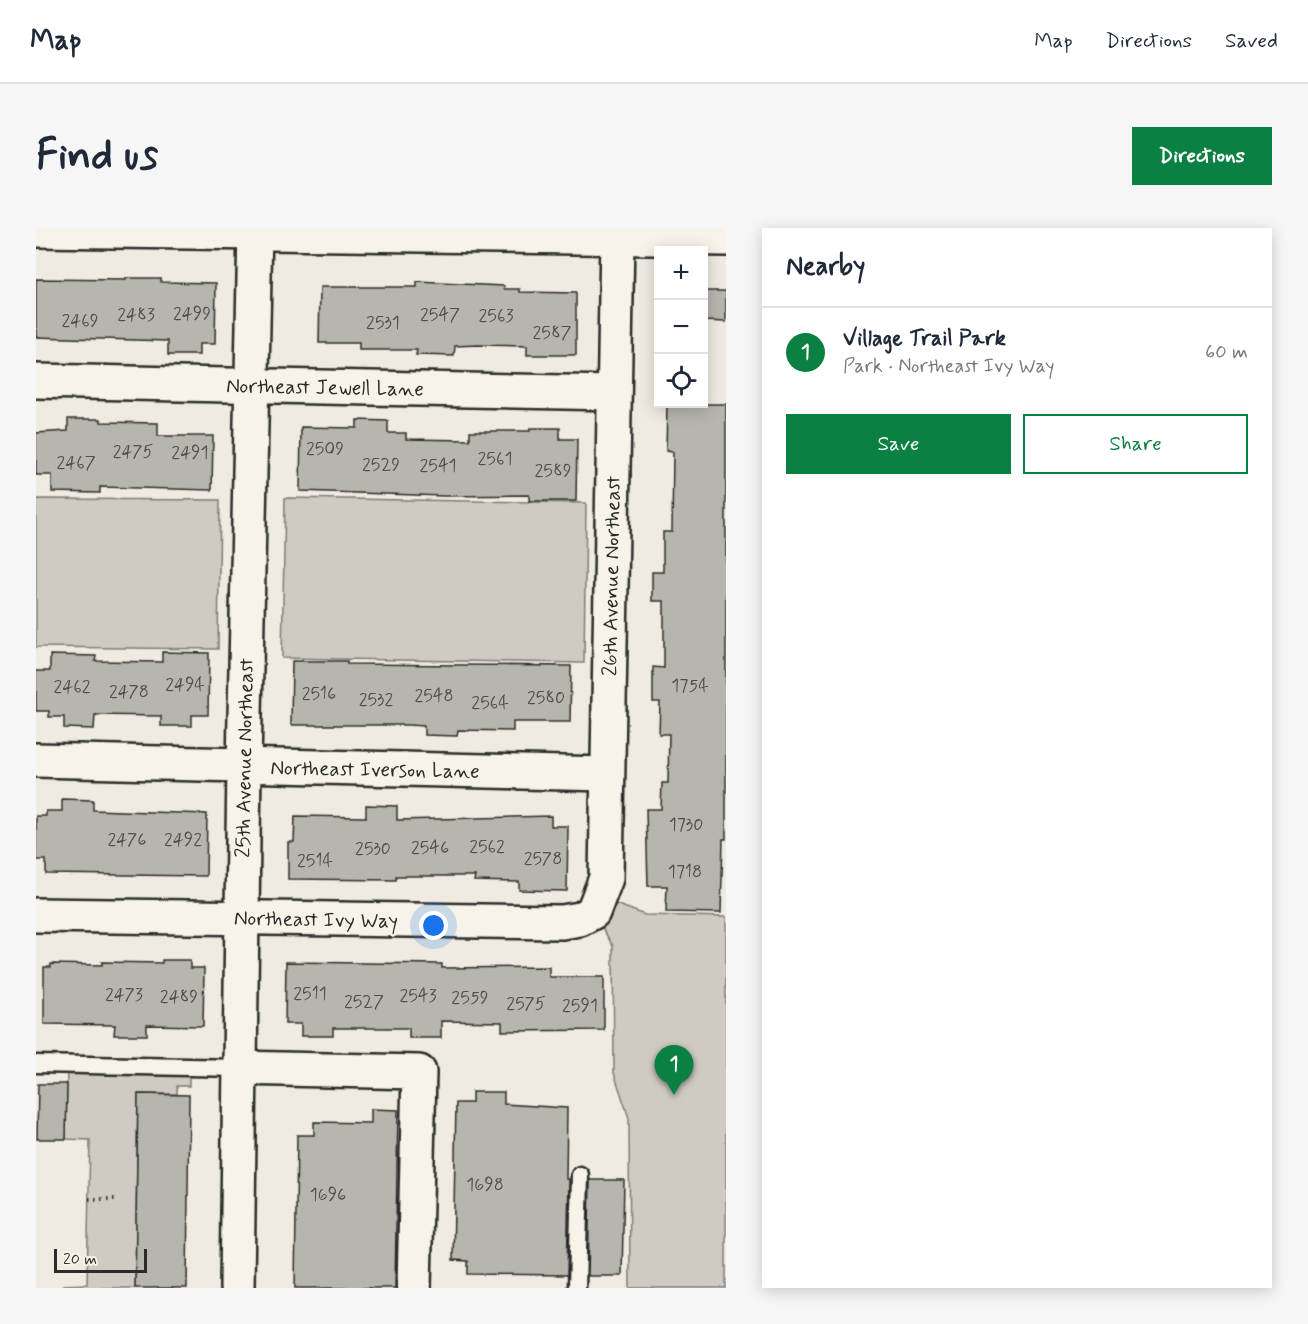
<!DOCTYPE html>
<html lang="en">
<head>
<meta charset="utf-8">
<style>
  body { margin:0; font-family:Mynerve,sans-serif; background:#f6f6f7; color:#1f2937 }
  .controls { position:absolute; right:18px; top:18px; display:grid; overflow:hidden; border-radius:0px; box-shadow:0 3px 15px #0003 }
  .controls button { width:54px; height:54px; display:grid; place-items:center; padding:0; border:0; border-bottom:2px solid #e0e1e3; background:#fff; color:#1f2937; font:30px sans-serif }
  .scale { position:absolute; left:18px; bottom:15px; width:93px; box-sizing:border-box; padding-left:6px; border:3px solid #2b2b2b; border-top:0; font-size:16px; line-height:21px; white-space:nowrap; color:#2b2b2b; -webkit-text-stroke:4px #f7f3e8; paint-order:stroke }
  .you { position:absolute; left:398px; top:698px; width:21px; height:21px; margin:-15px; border:4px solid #fff; border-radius:50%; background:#1a73e8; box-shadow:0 0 0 9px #1a73e833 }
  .badge { display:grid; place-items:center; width:39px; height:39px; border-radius:50%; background:#0b8043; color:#fff; font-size:20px; font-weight:700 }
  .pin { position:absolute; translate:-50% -50px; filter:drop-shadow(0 2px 3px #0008) }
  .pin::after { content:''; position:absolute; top:32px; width:21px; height:18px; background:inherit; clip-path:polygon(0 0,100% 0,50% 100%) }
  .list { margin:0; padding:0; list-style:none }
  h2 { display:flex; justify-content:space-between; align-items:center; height:78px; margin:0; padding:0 24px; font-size:26px }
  h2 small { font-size:20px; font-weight:400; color:#747a83 }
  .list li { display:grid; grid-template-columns:39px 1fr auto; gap:18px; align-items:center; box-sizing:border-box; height:90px; padding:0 24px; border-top:2px solid #e0e1e3 }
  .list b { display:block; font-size:22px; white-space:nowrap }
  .list p { margin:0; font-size:20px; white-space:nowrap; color:#747a83 }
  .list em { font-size:20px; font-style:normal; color:#747a83 }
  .actions { display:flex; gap:12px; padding:18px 24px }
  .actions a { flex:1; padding:14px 0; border:2px solid #0b8043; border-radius:0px; text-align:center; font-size:21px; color:#0b8043 }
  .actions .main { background:#0b8043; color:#fff }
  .icon { flex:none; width:33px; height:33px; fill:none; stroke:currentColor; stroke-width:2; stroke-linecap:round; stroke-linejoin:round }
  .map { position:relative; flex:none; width:690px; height:1060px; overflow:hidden; border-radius:0px }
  header { display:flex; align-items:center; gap:36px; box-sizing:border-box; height:84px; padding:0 30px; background:#fff; border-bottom:2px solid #e0e1e3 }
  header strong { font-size:28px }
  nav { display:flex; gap:33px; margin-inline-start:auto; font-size:21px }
  .intro { display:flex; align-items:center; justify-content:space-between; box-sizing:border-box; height:144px; padding:0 36px }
  h1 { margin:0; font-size:42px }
  .button { padding:15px 27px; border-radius:0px; background:#0b8043; color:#fff; font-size:21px; font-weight:700 }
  main { display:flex; gap:36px; padding:0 36px }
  aside { flex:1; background:#fff; border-radius:0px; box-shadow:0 3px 15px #0003 }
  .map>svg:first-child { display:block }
  .green { fill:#cfcbc2; stroke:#7d7b76; stroke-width:1.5 }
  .building { fill:#b8b5ae; stroke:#2b2b2b; stroke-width:1.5 }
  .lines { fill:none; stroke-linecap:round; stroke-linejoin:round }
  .service-casing { stroke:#2b2b2b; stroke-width:21 }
  .minor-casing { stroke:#2b2b2b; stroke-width:38 }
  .path { stroke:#2b2b2b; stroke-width:4; stroke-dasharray:1.5 4.5; stroke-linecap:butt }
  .service { stroke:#f7f3e8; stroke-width:16 }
  .minor { stroke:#f7f3e8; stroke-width:33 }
  .labels { text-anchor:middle; stroke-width:5; stroke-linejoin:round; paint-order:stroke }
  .number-label { font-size:18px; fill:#4e4e4c }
  .street-label { font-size:21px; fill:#2b2b2b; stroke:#f7f3e8 }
</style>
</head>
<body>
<header>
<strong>Map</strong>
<nav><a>Map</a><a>Directions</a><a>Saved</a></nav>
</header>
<div class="intro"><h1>Find us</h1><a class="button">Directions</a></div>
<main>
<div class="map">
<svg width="690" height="1060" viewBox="0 0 690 1060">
  <rect width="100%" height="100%" fill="#efebe0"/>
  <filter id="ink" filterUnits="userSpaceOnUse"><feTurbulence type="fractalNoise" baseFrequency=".0167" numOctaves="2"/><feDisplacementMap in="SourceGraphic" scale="12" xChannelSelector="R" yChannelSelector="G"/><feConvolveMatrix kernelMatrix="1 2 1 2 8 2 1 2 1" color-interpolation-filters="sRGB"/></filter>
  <g filter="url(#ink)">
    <!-- green -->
    <g class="green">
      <path d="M 249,270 L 550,275 L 548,435 L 246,430 Z"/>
      <path d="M 0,271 L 184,272 L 182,421 L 0,419 Z"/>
      <path d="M 566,671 L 609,687 L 690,689 L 690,1060 L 594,1060 L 593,890 L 578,845 L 577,718 L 558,686 Z"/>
      <path d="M 31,837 L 153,839 L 153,858 L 141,858 L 141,866 L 102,866 L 99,1060 L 27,1060 L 27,1057 L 51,1056 L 54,912 L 30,911 Z"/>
    </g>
    <!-- building -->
    <g class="building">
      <path d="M 90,50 L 125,50 L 125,54 L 180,55 L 179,116 L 163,116 L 163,127 L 132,127 L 132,113 L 0,109 L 0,51 L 90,52 Z"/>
      <path d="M 381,54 L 468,58 L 468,61 L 484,61 L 484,64 L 540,65 L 540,127 L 491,127 L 491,118 L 442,117 L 419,118 L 418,128 L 380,127 L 381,122 L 323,122 L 323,115 L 283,115 L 284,59 L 381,59 Z"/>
      <path d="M 668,63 L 690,63 L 690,94 L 668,93 Z"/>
      <path d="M 631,176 L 690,176 L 690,611 L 687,611 L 685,685 L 630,684 L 631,658 L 612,658 L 610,581 L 625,581 L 626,555 L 632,555 L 633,506 L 623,506 L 624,474 L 617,474 L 617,439 L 628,440 L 628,373 L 616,373 L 616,344 L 627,344 L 627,304 L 636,304 L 637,224 L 630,223 Z"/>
      <path d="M 32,191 L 65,191 L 65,194 L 122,195 L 122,208 L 177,208 L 176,262 L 64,259 L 64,265 L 16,264 L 16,247 L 0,247 L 0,205 L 32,203 Z"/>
      <path d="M 321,192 L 352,193 L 352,205 L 370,205 L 370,211 L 434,212 L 434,203 L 494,203 L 494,200 L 524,200 L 524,211 L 541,211 L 540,273 L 493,273 L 493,267 L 408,268 L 264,263 L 265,199 L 321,200 Z"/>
      <path d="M 126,424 L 173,425 L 172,487 L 156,487 L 156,498 L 125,498 L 125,488 L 59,487 L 58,501 L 28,500 L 28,489 L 13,489 L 13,483 L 0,483 L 0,443 L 14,443 L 14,427 L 60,428 L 59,433 L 126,434 Z"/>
      <path d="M 256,433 L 311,433 L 311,436 L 535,438 L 534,494 L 477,494 L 477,503 L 422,502 L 421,508 L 388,507 L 388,498 L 373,497 L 255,497 Z"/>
      <path d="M 26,571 L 57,572 L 57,582 L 171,586 L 170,648 L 10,646 L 10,632 L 0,632 L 0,588 L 10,588 L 10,583 L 26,583 Z"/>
      <path d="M 330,577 L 361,578 L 361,592 L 515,588 L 515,598 L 532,598 L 531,663 L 483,662 L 483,654 L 438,653 L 439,648 L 360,648 L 360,652 L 252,651 L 252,614 L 258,614 L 259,588 L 330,589 Z"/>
      <path d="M 126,732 L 154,732 L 154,740 L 168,740 L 167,798 L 111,797 L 111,807 L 78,807 L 79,797 L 8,796 L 8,739 L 15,739 L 15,736 L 66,737 L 66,734 L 126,735 Z"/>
      <path d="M 250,734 L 406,736 L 406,740 L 513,739 L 513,749 L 568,749 L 568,802 L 466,803 L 466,794 L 405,793 L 405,810 L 373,810 L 373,800 L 297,800 L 297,808 L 265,808 L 265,796 L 249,796 Z"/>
      <path d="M 2,856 L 31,856 L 30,911 L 1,911 Z"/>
      <path d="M 436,864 L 468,864 L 468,876 L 531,880 L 530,951 L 533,951 L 531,1047 L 432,1046 L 432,1033 L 417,1032 L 420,875 L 436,875 Z"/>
      <path d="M 102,866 L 153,867 L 151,1060 L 99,1060 Z"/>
      <path d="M 335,881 L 362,882 L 359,1060 L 259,1060 L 261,907 L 278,907 L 278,894 L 335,895 Z"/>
      <path d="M 554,952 L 588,952 L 586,1048 L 552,1048 Z"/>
    </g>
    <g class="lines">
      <defs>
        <g id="service">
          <path d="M 0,836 L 204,840"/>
          <path d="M 541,1060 L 544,947"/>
        </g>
        <g id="minor">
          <path d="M 0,2 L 690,11"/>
          <path d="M 0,153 L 578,165"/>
          <path d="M 0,532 L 571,546"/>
          <path d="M 0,687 L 526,694 L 544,691 L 557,684 L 570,650 L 581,9"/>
          <path d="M 204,840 L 383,844 L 378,1060"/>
          <path d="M 201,1060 L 208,537 L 219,0"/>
        </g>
      </defs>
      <!-- service casing -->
      <use href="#service" class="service-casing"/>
      <!-- minor casing -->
      <use href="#minor" class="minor-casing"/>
      <!-- path -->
      <path class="path" d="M 53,971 L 83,971"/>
      <!-- service -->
      <use href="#service" class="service"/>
      <!-- minor -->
      <use href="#minor" class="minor"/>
    </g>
  </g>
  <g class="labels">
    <!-- number labels -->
    <g class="number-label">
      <text x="156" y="91">2499</text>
      <text x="100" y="92">2483</text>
      <text x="404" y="92">2547</text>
      <text x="460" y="93">2563</text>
      <text x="44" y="98">2469</text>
      <text x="347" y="100">2531</text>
      <text x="516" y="110">2587</text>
      <text x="289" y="226">2509</text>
      <text x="97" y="229">2475</text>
      <text x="154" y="230">2491</text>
      <text x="459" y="236">2561</text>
      <text x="40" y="240">2467</text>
      <text x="345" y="242">2529</text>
      <text x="402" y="243">2541</text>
      <text x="517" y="248">2589</text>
      <text x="149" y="462">2494</text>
      <text x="654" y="463">1754</text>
      <text x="36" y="464">2462</text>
      <text x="93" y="469">2478</text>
      <text x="283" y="471">2516</text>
      <text x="398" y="473">2548</text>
      <text x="510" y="475">2580</text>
      <text x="340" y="477">2532</text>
      <text x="454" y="480">2564</text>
      <text x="650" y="602">1730</text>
      <text x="91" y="617">2476</text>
      <text x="147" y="617">2492</text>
      <text x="451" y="624">2562</text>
      <text x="394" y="625">2546</text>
      <text x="337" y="626">2530</text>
      <text x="507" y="636">2578</text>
      <text x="279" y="638">2514</text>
      <text x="649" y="649">1718</text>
      <text x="274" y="771">2511</text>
      <text x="88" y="772">2473</text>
      <text x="382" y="773">2543</text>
      <text x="143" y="774">2489</text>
      <text x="434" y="775">2559</text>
      <text x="328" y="779">2527</text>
      <text x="490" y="781">2575</text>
      <text x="544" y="783">2591</text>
      <text x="449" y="962">1698</text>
      <text x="292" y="972">1696</text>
    </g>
    <!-- street labels -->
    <g class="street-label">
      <text transform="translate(289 159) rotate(1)" y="7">Northeast Jewell Lane</text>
      <text transform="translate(575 348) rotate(-89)" y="7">26th Avenue Northeast</text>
      <text transform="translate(208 530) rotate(-89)" y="7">25th Avenue Northeast</text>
      <text transform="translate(339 541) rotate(1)" y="7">Northeast Iverson Lane</text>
      <text transform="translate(280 691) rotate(1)" y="7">Northeast Ivy Way</text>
    </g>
  </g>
</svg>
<div class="controls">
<button>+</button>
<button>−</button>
<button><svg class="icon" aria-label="locate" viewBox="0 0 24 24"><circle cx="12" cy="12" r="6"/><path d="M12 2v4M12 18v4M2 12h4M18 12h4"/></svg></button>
</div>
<div class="scale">20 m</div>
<div class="you"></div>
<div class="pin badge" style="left:638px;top:867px">1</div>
</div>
<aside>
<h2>Nearby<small></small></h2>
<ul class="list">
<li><span class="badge">1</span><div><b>Village Trail Park</b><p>Park · Northeast Ivy Way</p></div><em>60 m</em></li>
</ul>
<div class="actions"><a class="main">Save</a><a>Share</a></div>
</aside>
</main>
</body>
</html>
